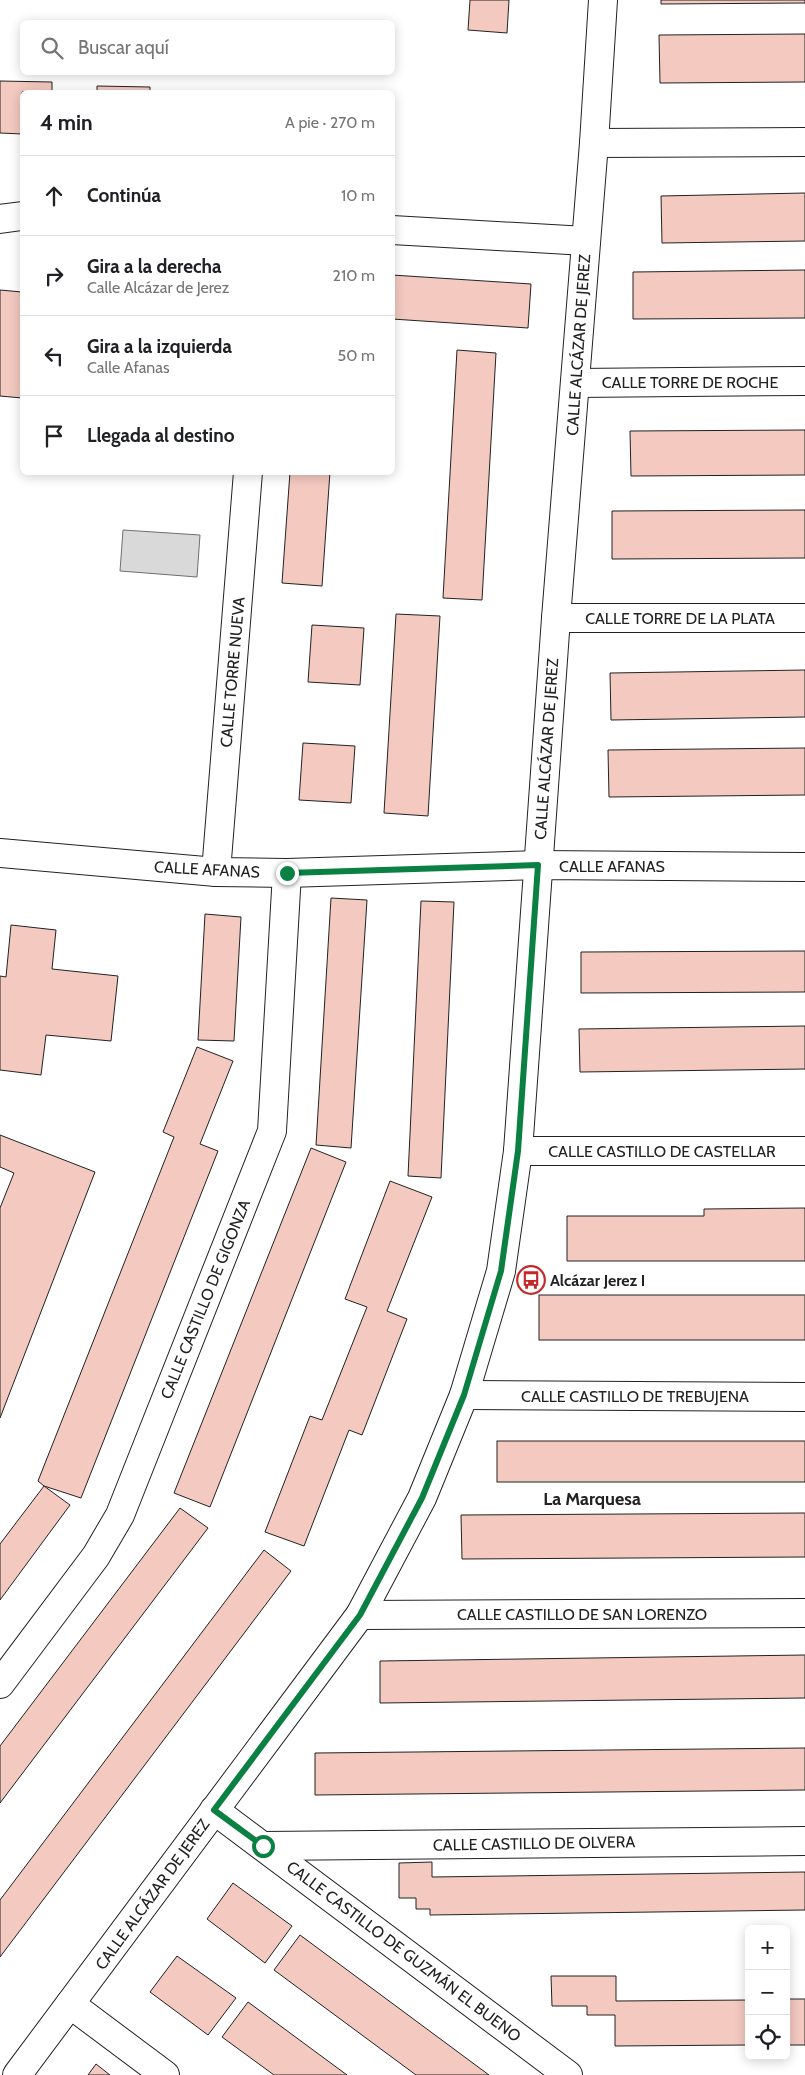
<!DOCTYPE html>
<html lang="es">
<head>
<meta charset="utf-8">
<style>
  body { margin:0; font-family:Cabin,sans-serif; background:#f6f6f6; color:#202124 }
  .controls { position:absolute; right:15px; bottom:15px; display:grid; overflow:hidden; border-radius:8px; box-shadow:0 2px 12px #0003 }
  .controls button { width:45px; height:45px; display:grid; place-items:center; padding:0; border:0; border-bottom:1px solid #e0e0e0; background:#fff; color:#202124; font:25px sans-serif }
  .stop { position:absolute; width:15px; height:15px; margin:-11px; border:4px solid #0b8043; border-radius:50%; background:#fff }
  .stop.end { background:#0b8043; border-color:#fff; box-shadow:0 1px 5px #0008 }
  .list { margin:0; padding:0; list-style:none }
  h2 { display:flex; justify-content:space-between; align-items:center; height:65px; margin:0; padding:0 20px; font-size:21px }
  h2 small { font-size:16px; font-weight:400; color:#757577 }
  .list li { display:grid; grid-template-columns:32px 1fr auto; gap:15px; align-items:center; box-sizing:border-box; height:80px; padding:0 20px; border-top:1px solid #e0e0e0 }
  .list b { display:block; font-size:19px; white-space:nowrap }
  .list p { margin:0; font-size:16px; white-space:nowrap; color:#757577 }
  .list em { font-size:16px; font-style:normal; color:#757577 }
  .icon { flex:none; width:28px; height:28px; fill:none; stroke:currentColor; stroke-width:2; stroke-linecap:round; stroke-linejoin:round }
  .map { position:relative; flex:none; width:805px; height:2075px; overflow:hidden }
  .search { position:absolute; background:#fff; box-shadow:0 2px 12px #0003; left:20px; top:20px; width:375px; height:55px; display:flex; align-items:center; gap:12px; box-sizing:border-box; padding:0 18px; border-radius:8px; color:#757577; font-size:19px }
  .panel { position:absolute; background:#fff; box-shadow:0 2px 12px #0003; left:20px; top:90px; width:375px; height:385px; border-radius:8px }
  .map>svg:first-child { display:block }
  .water { fill:#d9d9d9; stroke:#6f6f6f }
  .building { fill:#f3c9c0; stroke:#222 }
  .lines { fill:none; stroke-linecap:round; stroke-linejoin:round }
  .minor-casing { stroke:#222; stroke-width:30 }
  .minor { stroke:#fff; stroke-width:28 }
  .route { stroke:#0b8043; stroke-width:6 }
  .labels { text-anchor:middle; stroke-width:4; stroke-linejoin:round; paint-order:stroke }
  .street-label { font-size:16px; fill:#222; stroke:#fff }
  .poi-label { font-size:16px; font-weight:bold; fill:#222; stroke:#fff; text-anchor:start }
  .neighbourhood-label { font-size:18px; font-weight:bold; fill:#222; stroke:#fff }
</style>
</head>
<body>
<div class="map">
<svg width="805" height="2075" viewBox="0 0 805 2075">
  <rect width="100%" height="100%" fill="#fff"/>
  <!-- water -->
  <path class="water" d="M 123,530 L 200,535 L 197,577 L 120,571 Z"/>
  <!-- building -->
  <g class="building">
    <path d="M 470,0 L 509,0 L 507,33 L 468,30 Z"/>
    <path d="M 661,0 L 805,0 L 805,3 L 661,4 Z"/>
    <path d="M 805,34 L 805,82 L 660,83 L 659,35 Z"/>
    <path d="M 0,81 L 52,82 L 52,92 L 22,92 L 22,134 L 0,133 Z"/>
    <path d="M 97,86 L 150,87 L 150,92 L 97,92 Z"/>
    <path d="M 196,91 L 249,92 L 196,92 Z"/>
    <path d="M 805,193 L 805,241 L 662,243 L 661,196 Z"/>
    <path d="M 805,270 L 805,318 L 633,319 L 633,272 Z"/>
    <path d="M 392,275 L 531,284 L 528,328 L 392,319 Z"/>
    <path d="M 0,290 L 22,292 L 22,398 L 0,396 Z"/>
    <path d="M 457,350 L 496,353 L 482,600 L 443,598 Z"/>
    <path d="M 805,430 L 805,475 L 631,476 L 630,431 Z"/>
    <path d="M 290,472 L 330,472 L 322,586 L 282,583 Z"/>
    <path d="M 805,510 L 805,558 L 612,559 L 612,511 Z"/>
    <path d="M 396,614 L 440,616 L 428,816 L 384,813 Z"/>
    <path d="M 312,625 L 364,628 L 360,685 L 308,682 Z"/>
    <path d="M 805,670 L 805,717 L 611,720 L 610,673 Z"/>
    <path d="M 303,743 L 355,746 L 351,803 L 299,800 Z"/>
    <path d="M 805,748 L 805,795 L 609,797 L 608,750 Z"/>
    <path d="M 331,898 L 367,900 L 351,1148 L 316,1145 Z"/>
    <path d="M 421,901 L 454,902 L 441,1178 L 408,1176 Z"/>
    <path d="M 205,914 L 241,917 L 234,1041 L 198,1040 Z"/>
    <path d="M 11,925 L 56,930 L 52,969 L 118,976 L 111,1041 L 46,1035 L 41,1075 L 0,1070 L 0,976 L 6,977 Z"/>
    <path d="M 805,951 L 805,992 L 581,993 L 581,952 Z"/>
    <path d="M 805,1026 L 805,1069 L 580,1072 L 579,1029 Z"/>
    <path d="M 197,1047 L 233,1061 L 200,1144 L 218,1151 L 81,1498 L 44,1486 L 38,1481 L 174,1137 L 163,1132 Z"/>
    <path d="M 0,1135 L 95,1172 L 0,1418 L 0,1208 L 14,1173 L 0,1167 Z"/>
    <path d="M 311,1148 L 346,1162 L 210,1507 L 174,1493 Z"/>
    <path d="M 390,1181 L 432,1197 L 387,1311 L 407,1319 L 362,1435 L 349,1430 L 304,1546 L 265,1532 L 310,1416 L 322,1420 L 367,1307 L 345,1299 Z"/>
    <path d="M 805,1208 L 805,1261 L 567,1261 L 567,1216 L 704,1216 L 704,1209 Z"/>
    <rect x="539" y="1295" width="266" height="45"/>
    <rect x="497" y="1441" width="308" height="41"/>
    <path d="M 44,1486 L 70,1505 L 0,1600 L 0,1544 Z"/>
    <path d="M 180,1508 L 208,1528 L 0,1803 L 0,1746 Z"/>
    <path d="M 805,1513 L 805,1557 L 462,1559 L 461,1515 Z"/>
    <path d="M 264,1550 L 291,1571 L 0,1957 L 0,1900 Z"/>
    <path d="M 805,1655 L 805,1698 L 380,1703 L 380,1661 Z"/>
    <path d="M 805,1748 L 805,1790 L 315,1795 L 315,1753 Z"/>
    <path d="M 432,1862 L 432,1877 L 805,1872 L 805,1910 L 430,1915 L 430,1909 L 416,1909 L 416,1898 L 399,1898 L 399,1863 Z"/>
    <path d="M 233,1883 L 292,1926 L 265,1963 L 207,1919 Z"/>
    <path d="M 300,1935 L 489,2075 L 416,2075 L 274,1970 Z"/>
    <path d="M 177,1956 L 236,1998 L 208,2035 L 150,1992 Z"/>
    <path d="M 551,1976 L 616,1976 L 616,2001 L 749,2000 L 749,2045 L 615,2046 L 615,2015 L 587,2015 L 587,2006 L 552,2006 Z"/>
    <rect x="786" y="1999" width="19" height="46"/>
    <path d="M 248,2002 L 347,2075 L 274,2075 L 222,2037 Z"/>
    <path d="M 96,2064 L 110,2075 L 88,2075 Z"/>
  </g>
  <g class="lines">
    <defs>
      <g id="minor">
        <path d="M 594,143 L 805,142"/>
        <path d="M 0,219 L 22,216"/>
        <path d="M 392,230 L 586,241"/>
        <path d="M 575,383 L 805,381"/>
        <path d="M 556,618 L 805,618"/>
        <path d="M 0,853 L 216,872 L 287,873 L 538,865 L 805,867"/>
        <path d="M 216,872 L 248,472"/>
        <path d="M 518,1151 L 805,1151"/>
        <path d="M 464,1395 L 805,1397"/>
        <path d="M 360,1615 L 805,1613"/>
        <path d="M 0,1684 L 96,1556 L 120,1515 L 272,1131 L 287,873"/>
        <path d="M 214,1810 L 568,2075"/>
        <path d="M 263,1846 L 805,1841"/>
        <path d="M 70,2004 L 165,2075"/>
        <path d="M 17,2075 L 360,1615 L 422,1498 L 464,1395 L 501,1271 L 518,1151 L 556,618 L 594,143 L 603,0"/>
      </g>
    </defs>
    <!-- minor casing -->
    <use href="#minor" class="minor-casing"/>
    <!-- minor -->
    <use href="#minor" class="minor"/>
  </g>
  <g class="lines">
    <!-- route -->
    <path class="route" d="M 263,1846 L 214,1810 L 360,1615 L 422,1498 L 464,1395 L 501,1271 L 518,1151 L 538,865 L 287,873"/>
  </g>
  <!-- icons -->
  <defs>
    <symbol id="bus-ring" viewBox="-11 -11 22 22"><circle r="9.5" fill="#fff" stroke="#c62828" stroke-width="1.5"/><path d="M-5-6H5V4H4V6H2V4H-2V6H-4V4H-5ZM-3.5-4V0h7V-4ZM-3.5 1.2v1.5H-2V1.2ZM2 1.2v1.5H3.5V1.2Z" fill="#c62828"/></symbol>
  </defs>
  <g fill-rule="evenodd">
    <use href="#bus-ring" x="515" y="1264" width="32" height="32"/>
  </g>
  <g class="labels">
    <!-- street labels -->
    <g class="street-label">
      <text transform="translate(578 345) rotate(-86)" y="6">CALLE ALCÁZAR DE JEREZ</text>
      <text x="690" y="388">CALLE TORRE DE ROCHE</text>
      <text x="680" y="624">CALLE TORRE DE LA PLATA</text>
      <text transform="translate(232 672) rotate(-85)" y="6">CALLE TORRE NUEVA</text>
      <text transform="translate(546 749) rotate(-86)" y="6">CALLE ALCÁZAR DE JEREZ</text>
      <text x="612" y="872">CALLE AFANAS</text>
      <text transform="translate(207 869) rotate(3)" y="6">CALLE AFANAS</text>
      <text x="662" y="1157">CALLE CASTILLO DE CASTELLAR</text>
      <text transform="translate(205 1299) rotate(-68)" y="6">CALLE CASTILLO DE GIGONZA</text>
      <text x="635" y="1402">CALLE CASTILLO DE TREBUJENA</text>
      <text x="582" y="1620">CALLE CASTILLO DE SAN LORENZO</text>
      <text transform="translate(534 1843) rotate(-1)" y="6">CALLE CASTILLO DE OLVERA</text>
      <text transform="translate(152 1894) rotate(-54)" y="6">CALLE ALCÁZAR DE JEREZ</text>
      <text transform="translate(404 1951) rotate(37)" y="6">CALLE CASTILLO DE GUZMÁN EL BUENO</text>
    </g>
    <!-- poi labels -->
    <g class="poi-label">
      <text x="550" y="1286">Alcázar Jerez I</text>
    </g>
    <!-- neighbourhood labels -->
    <g class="neighbourhood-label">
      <text x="592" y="1505">La Marquesa</text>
    </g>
  </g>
</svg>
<div class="controls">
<button>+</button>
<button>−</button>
<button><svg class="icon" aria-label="locate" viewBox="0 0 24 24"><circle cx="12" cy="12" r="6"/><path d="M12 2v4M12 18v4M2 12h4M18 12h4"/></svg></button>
</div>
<div class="stop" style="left:263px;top:1846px"></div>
<div class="stop end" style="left:287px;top:873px"></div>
<div class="search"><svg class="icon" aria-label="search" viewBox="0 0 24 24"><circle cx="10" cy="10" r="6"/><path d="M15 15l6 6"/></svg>Buscar aquí</div>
<section class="panel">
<h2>4 min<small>A pie · 270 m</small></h2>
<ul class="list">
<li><svg class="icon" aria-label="ahead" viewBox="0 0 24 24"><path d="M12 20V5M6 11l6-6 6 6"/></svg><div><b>Continúa</b></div><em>10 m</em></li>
<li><svg class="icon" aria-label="right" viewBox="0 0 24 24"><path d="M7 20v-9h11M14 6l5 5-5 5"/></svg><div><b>Gira a la derecha</b><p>Calle Alcázar de Jerez</p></div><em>210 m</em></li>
<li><svg class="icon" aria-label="left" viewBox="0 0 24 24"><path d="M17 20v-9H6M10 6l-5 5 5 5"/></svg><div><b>Gira a la izquierda</b><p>Calle Afanas</p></div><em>50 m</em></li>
<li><svg class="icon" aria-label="arrive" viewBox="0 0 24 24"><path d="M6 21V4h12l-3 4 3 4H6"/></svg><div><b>Llegada al destino</b></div></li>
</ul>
</section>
</div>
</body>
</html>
